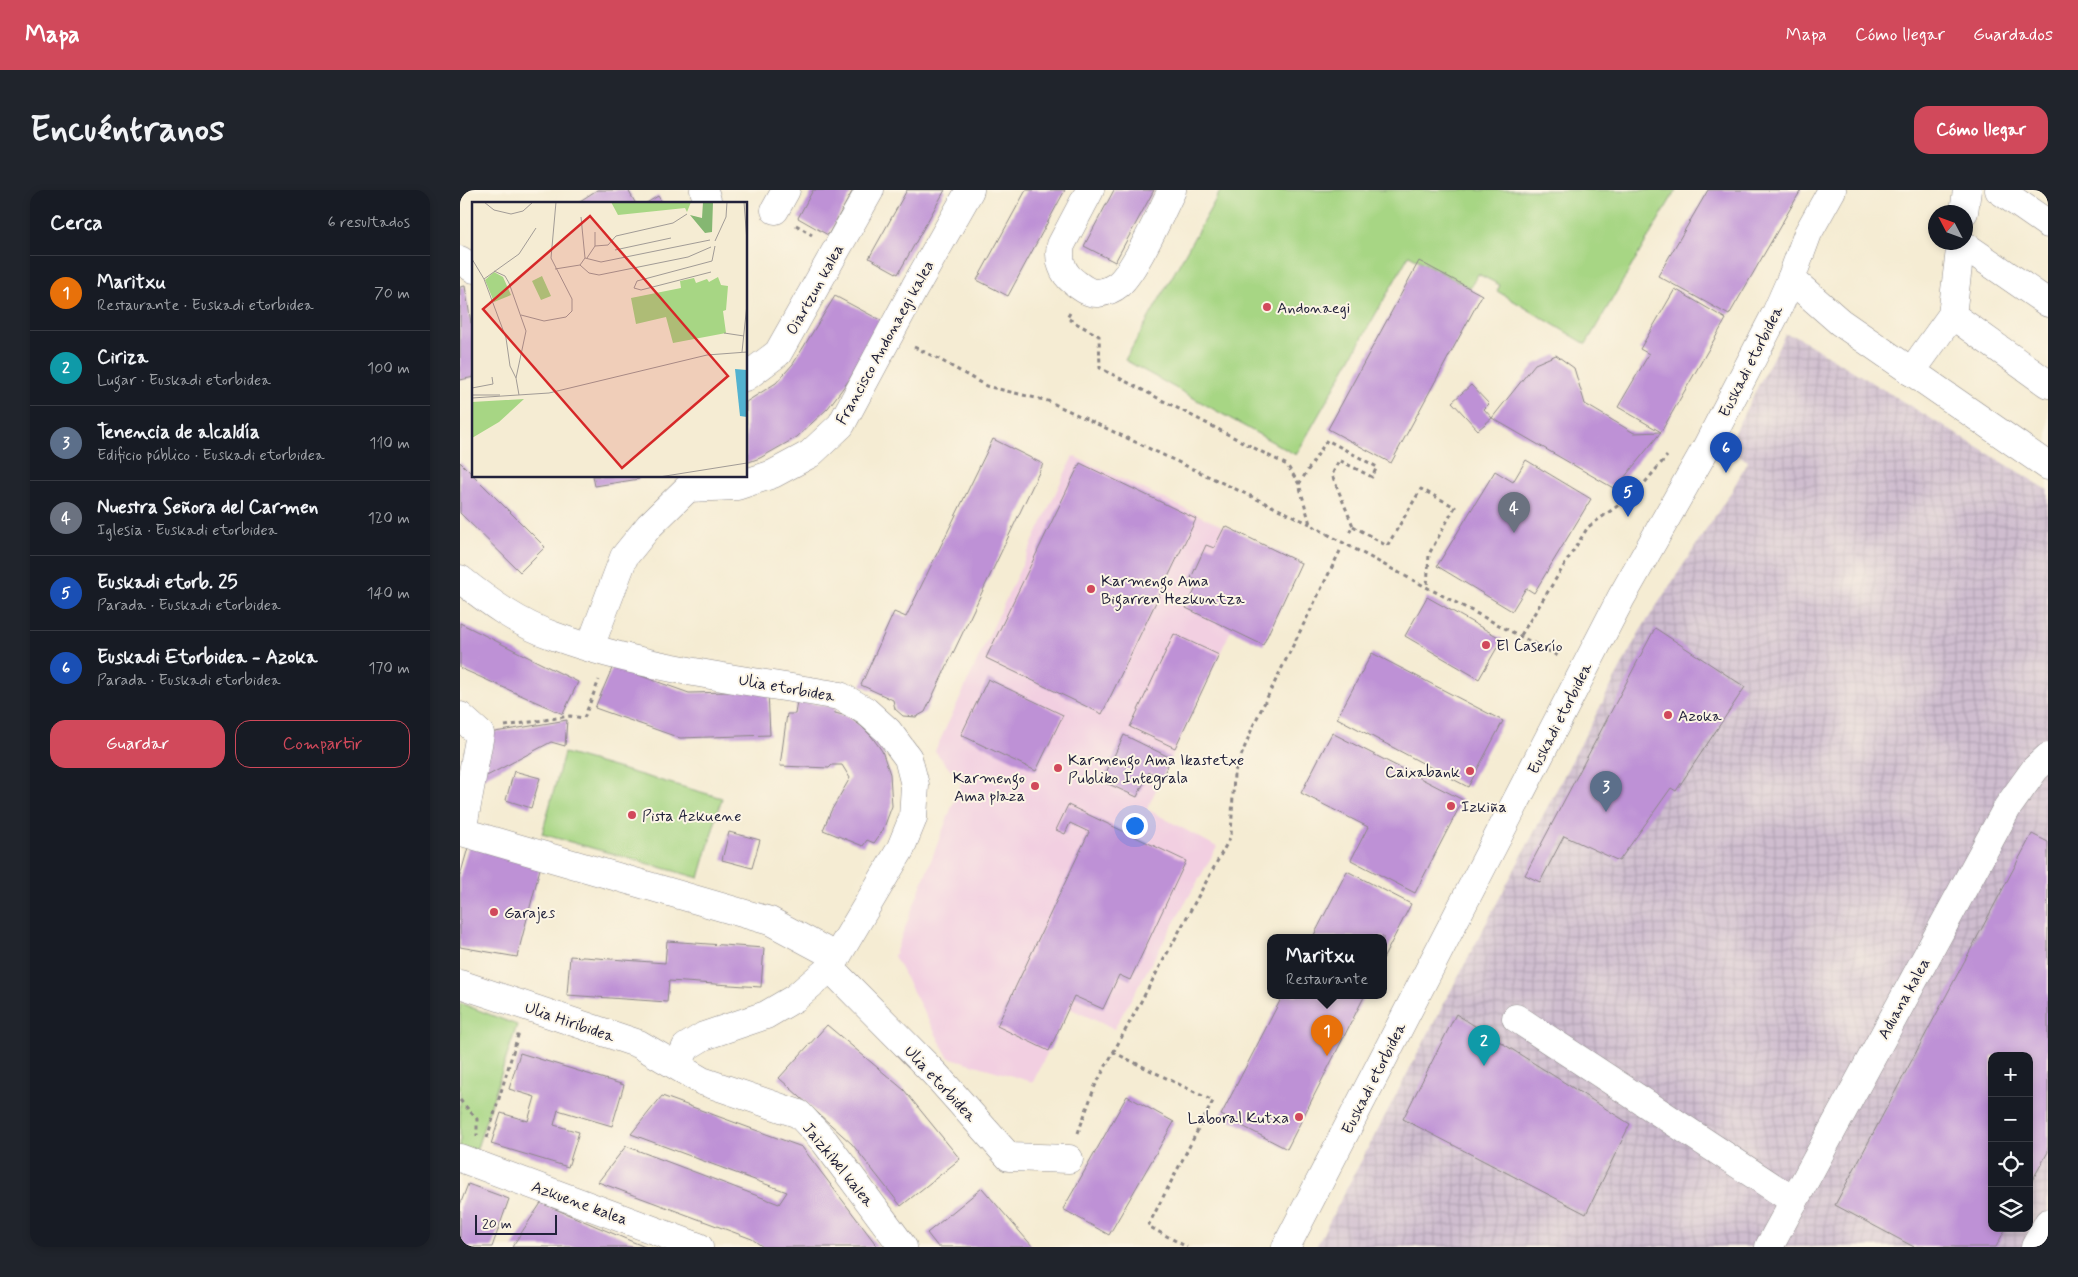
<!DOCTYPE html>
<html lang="es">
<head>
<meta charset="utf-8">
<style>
  body { margin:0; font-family:Mynerve,sans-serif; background:#20242c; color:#f1f3f6 }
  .controls { position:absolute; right:15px; bottom:15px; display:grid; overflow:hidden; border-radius:10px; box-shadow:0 2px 8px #0003 }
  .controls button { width:45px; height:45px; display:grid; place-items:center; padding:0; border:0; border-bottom:1px solid #363941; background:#171b24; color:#f1f3f6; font:25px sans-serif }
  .compass { position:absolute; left:1468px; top:15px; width:45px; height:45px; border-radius:50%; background:#171b24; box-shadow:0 2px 8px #0003; rotate:311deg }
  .scale { position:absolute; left:15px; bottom:12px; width:82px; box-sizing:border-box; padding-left:5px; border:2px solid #22223b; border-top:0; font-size:14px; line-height:18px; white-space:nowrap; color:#22223b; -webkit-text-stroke:4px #fcf5e5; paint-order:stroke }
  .you { position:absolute; left:674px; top:635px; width:18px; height:18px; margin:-12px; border:4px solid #fff; border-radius:50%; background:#1a73e8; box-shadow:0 0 0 8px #1a73e833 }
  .badge { display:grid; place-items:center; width:32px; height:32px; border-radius:50%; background:#d1495b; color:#fff; font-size:16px; font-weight:700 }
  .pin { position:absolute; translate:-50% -41px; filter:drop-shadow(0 1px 2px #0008) }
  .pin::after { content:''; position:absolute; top:26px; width:18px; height:15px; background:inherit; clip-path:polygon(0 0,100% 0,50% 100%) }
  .popup { position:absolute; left:807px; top:744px; width:120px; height:65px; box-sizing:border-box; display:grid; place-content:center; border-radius:10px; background:#171b24; filter:drop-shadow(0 1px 4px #0005); font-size:16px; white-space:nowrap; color:#9ea1a6 }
  .popup b { font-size:19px; color:#f1f3f6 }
  .popup::after { content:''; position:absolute; left:50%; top:100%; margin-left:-10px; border:10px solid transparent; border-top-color:#171b24 }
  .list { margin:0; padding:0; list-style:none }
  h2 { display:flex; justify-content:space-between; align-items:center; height:65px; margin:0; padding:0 20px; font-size:21px }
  h2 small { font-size:16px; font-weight:400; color:#9ea1a6 }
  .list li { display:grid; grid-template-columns:32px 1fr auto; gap:15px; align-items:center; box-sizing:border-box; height:75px; padding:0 20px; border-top:1px solid #363941 }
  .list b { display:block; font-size:19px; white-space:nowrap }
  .list p { margin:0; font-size:16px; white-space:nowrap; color:#9ea1a6 }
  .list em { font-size:16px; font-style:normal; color:#9ea1a6 }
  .actions { display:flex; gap:10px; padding:15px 20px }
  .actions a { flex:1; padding:11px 0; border:1px solid #d1495b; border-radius:15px; text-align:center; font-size:18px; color:#d1495b }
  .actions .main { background:#d1495b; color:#fff }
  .icon { flex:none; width:28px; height:28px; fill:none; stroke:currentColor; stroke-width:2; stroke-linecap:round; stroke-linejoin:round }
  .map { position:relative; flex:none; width:1588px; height:1057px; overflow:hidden; border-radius:15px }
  header { display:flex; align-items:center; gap:30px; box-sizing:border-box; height:70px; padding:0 25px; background:#d1495b; color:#fff }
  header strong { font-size:24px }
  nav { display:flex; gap:28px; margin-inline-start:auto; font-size:18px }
  .intro { display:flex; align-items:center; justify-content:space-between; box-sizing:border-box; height:120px; padding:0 30px }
  h1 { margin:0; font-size:35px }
  .button { padding:12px 22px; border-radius:15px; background:#d1495b; color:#fff; font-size:18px; font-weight:700 }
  main { display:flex; gap:30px; padding:0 30px }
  aside { flex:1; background:#171b24; border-radius:15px; box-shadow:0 2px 8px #0003 }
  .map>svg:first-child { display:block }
  .built { fill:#f2cfe1 }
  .industrial { fill:url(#industrial-grid); fill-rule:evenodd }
  .green { fill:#a7d684; stroke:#647c60 }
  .building { fill:#be91d6 }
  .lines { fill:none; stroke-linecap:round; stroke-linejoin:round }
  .minor-casing { stroke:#8c8787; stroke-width:29 }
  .path { stroke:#8c8787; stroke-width:3; stroke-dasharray:4 4; stroke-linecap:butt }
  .minor { stroke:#fff; stroke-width:28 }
  .path-bridge { stroke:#8c8787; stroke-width:3; stroke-dasharray:4 4; stroke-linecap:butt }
  .poi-dot { fill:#d1495b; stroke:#fcf5e5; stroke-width:2 }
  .labels { text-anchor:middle; stroke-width:4; stroke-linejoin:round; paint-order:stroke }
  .street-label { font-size:16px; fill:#22223b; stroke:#fcf5e5 }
  .poi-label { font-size:16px; fill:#22223b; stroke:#fcf5e5; text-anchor:start }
  .inset-road { fill:none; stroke:#a19b96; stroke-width:1 }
  .view { fill:#d62828; fill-opacity:0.15; stroke:#d62828; stroke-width:2.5 }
  .inset-edge { fill:none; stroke:#22223b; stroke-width:2.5 }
</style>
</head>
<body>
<header>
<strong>Mapa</strong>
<nav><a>Mapa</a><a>Cómo llegar</a><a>Guardados</a></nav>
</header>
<div class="intro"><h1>Encuéntranos</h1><a class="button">Cómo llegar</a></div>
<main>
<aside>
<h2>Cerca<small>6 resultados</small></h2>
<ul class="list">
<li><span class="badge" style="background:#e8710a">1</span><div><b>Maritxu</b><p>Restaurante · Euskadi etorbidea</p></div><em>70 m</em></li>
<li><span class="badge" style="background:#0f9aa8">2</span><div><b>Ciriza</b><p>Lugar · Euskadi etorbidea</p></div><em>100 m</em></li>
<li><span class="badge" style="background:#5c6f8a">3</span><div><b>Tenencia de alcaldía</b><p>Edificio público · Euskadi etorbidea</p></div><em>110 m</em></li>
<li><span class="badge" style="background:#6b7280">4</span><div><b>Nuestra Señora del Carmen</b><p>Iglesia · Euskadi etorbidea</p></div><em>120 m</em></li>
<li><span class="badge" style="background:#1a4fb4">5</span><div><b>Euskadi etorb. 25</b><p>Parada · Euskadi etorbidea</p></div><em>140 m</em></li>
<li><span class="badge" style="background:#1a4fb4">6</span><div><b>Euskadi Etorbidea - Azoka</b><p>Parada · Euskadi etorbidea</p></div><em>170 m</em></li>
</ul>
<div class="actions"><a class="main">Guardar</a><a>Compartir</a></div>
</aside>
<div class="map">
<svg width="1588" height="1057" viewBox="0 0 1588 1057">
  <defs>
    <pattern id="industrial-grid" width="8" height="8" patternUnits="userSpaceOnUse" patternTransform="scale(1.25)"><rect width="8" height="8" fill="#cfbdcf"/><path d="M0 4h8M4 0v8" fill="none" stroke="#b1a2b3"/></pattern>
  </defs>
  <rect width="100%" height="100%" fill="#fcf5e5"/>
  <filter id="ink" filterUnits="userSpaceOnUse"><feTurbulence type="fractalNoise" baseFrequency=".02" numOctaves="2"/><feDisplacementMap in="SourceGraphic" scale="10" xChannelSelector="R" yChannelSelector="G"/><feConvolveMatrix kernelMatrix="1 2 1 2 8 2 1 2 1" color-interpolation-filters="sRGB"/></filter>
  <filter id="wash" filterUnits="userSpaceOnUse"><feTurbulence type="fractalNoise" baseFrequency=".0096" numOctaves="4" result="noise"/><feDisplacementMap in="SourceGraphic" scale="20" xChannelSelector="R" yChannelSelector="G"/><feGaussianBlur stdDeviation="1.12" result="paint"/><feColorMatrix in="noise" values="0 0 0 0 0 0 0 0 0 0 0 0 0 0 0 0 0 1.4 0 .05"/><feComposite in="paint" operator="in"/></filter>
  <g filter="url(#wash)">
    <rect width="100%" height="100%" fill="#f5ecd3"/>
    <!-- built -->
    <path class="built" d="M 613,266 L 841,373 L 803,455 L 771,440 L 687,619 L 757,657 L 654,839 L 609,818 L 573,892 L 488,867 L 434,766 L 501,593 L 475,561 Z"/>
    <!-- industrial -->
    <path class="industrial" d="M 1325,144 L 1338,147 L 1347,153 L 1588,300 L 1588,1057 L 856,1057 L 1180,441 L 1271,302 L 1288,271 L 1266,258 ZM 1532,866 L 1569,866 L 1569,1038 L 1532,1038 Z"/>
    <!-- green -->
    <g class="green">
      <path d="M 761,0 L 1216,0 L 1126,154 L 1037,101 L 1040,95 L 1018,84 L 1010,98 L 949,65 L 836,265 L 665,170 Z"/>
      <path d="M 104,563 L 262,608 L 239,688 L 82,644 Z"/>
      <path d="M 0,813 L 57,835 L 14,967 L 0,962 Z"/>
    </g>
    <g id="blocks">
      <!-- building -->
      <g class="building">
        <path d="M 137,0 L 168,0 L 176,14 L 121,14 L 120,11 Z"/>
        <path d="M 353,0 L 393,0 L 368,45 L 338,28 Z"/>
        <path d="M 447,0 L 485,0 L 438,84 L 409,68 Z"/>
        <path d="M 566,0 L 605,0 L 548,106 L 517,90 Z"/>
        <path d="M 654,0 L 694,0 L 655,72 L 624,56 Z"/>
        <path d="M 1248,0 L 1341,0 L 1269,125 L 1198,86 Z"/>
        <path d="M 198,6 L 203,14 L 185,14 Z"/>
        <path d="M 959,71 L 1022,105 L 931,273 L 868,239 Z"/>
        <path d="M 5,96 L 11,133 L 14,133 L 14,187 L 0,190 L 0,97 Z"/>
        <path d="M 1215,99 L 1266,129 L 1201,242 L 1155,299 L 1032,228 L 1075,174 L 1096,165 L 1114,178 L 1125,214 L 1174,243 L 1201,242 L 1158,217 L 1189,164 L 1180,159 Z"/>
        <path d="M 375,106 L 422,131 L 389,190 L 368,218 L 337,247 L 300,268 L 286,273 L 286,212 L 316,193 L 333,174 Z"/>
        <path d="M 1011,195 L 1029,214 L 1024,219 L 1032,228 L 1018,240 L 992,212 Z"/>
        <path d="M 533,249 L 583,274 L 465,522 L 456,527 L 443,526 L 435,519 L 433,510 L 401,495 L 434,422 L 446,427 Z"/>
        <path d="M 1066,270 L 1131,309 L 1074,403 L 1066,398 L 1052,421 L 977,376 L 1035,281 L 1053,292 Z"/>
        <path d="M 0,272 L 85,357 L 60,382 L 0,323 Z"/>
        <path d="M 620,273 L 736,329 L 642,524 L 526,468 Z"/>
        <path d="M 133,286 L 178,286 L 179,289 L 135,296 Z"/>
        <path d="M 765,336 L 841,373 L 803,455 L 726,418 L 739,392 L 731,388 L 746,355 L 754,358 Z"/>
        <path d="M 967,407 L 1042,449 L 1019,489 L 945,446 Z"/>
        <path d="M 0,433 L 118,492 L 103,524 L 0,478 Z"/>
        <path d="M 1195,438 L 1285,497 L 1216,601 L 1211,598 L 1159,671 L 1104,646 L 1080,692 L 1065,685 Z"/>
        <path d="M 714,444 L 759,465 L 715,558 L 670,537 Z"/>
        <path d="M 912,463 L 1043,531 L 1008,597 L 877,528 Z"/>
        <path d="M 153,476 L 229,503 L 308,501 L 310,545 L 220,548 L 135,518 Z"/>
        <path d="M 528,489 L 603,525 L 576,581 L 501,545 Z"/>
        <path d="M 337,511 L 374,517 L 375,523 L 387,526 L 401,536 L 412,547 L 422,561 L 430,584 L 432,616 L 423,640 L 414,653 L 407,650 L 403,656 L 363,640 L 371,621 L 390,588 L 382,575 L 372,575 L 369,578 L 320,576 L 327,524 L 335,524 Z"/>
        <path d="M 107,530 L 105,556 L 91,552 L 23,588 L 23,544 Z"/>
        <path d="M 872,543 L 1003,610 L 955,703 L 891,670 L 908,637 L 841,603 Z"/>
        <path d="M 664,545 L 711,568 L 702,588 L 689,582 L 677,607 L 642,591 Z"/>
        <path d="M 54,581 L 80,588 L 71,618 L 46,610 Z"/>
        <path d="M 608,615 L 726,671 L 670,790 L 659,785 L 643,819 L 614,806 L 589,861 L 537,836 L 629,642 L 610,633 L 605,644 L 596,640 Z"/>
        <path d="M 269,642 L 300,650 L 292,678 L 262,670 Z"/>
        <path d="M 1572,644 L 1588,652 L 1588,962 L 1569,996 L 1569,866 L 1532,866 L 1532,1038 L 1546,1038 L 1536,1057 L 1454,1057 L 1375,1015 Z"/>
        <path d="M 9,654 L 81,675 L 57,767 L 0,757 L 0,686 Z"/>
        <path d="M 887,681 L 951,714 L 923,769 L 923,747 L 853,747 Z"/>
        <path d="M 207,751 L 304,758 L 301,797 L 209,791 L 207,812 L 107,805 L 110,766 L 205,773 Z"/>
        <path d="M 823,805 L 905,805 L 827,959 L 761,925 Z"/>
        <path d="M 996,824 L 1170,934 L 1126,1024 L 943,929 Z"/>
        <path d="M 367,835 L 444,900 L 500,969 L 441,1016 L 392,954 L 319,888 Z"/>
        <path d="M 60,863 L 164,895 L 152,936 L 98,920 L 94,935 L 119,942 L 108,977 L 31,954 L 41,923 L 68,931 L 75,907 L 49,899 Z"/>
        <path d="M 202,906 L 342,957 L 418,1057 L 303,1057 L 292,1049 L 138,992 L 166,956 L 319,1014 L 327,1002 L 171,944 Z"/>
        <path d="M 667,906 L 714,932 L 649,1045 L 603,1019 Z"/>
        <path d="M 8,994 L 49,1009 L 32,1057 L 0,1057 L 0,1015 Z"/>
        <path d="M 522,998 L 573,1057 L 478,1057 L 467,1043 Z"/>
        <path d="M 81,1013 L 185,1057 L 52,1057 Z"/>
      </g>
    </g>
  </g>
  <g filter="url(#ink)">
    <use href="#blocks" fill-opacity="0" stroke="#8c8787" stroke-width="1"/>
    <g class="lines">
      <defs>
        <g id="minor">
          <path d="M 244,0 L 248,14"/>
          <path d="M 630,0 L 601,55 C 598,69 602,83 614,92 C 621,97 629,104 638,103 C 646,102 653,99 659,94 C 676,79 701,22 712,0"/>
          <path d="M 1539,0 L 1588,34"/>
          <path d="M 315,20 L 326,0"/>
          <path d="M 1504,22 L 1507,0"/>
          <path d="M 1501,53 L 1588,113"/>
          <path d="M 0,70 L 14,79"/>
          <path d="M 1331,89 L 1380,132 L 1588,276"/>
          <path d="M 1492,125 L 1588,194"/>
          <path d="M 1451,182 L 1492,125 L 1501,52"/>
          <path d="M 286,187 L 318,163 L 410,0"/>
          <path d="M 228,298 L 277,296 L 313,284 L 350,264 L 381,235 L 455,97 L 510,0"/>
          <path d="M 0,389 C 29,412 59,434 94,446 C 184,479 286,490 380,506 L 406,521 L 428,541 L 448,568 L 455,595 L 453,628 L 440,660 L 370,778 L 335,808 L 306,825 L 244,846 L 226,857 L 218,875"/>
          <path d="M 130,457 L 164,367 L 189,336 L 228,298"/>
          <path d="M 0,526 L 20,544 L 2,642 L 310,731 L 377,767"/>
          <path d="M 370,778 L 475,884 L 549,967 L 609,969"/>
          <path d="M 0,794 L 179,854 L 242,891 L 339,924 L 365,952 L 443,1057"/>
          <path d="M 1056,828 L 1334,1011"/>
          <path d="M 0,968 L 239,1057"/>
          <path d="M 826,1057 L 1161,408 L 1246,258 L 1316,123 L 1331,89 L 1348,43 L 1372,0"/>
          <path d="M 1309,1057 L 1547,618 L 1575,579 L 1588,567"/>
          <path d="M 1575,1057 L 1588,1033"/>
        </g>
      </defs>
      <!-- minor casing -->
      <use href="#minor" class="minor-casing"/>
      <!-- path -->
      <g class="path">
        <path d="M 336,35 L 352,45"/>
        <path d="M 610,123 L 607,128 L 639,146 L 640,178 L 827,275 L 839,294 L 850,334 L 867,344"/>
        <path d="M 454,157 L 477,168 L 526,196 L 588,211 L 850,334"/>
        <path d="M 839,294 L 867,250 L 917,277 L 912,287 L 879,270 L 872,285 L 893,336 L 888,345"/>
        <path d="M 893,336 L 927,356 L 961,299 L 995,317 L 969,364 L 967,397"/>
        <path d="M 945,386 L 1100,467"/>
        <path d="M 1061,445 L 1128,337 L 1177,302 L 1207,266"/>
        <path d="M 45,536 L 110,526 L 124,528 L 139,490"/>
        <path d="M 653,862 L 753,911 L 688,1036 L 727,1057"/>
        <path d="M 0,910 L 17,929 L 17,946"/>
        <path d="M 618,943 L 635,896 L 771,646 L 774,584 L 793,536 L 880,361"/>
        <path d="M 27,948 L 59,842"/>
      </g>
      <!-- minor -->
      <use href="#minor" class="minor"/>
      <!-- path-bridge -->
      <path class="path-bridge" d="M 867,344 L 945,386"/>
    </g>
  </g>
  <!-- markers -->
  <g class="poi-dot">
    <circle cx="807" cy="117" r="5"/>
    <circle cx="631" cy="399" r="5"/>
    <circle cx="1026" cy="455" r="5"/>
    <circle cx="1208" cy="525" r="5"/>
    <circle cx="598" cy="578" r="5"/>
    <circle cx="1010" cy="581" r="5"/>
    <circle cx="575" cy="596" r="5"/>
    <circle cx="991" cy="616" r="5"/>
    <circle cx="172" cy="625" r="5"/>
    <circle cx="34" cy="722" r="5"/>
    <circle cx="839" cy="927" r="5"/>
  </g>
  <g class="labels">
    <!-- street labels -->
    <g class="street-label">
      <text transform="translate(354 99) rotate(-61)" y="6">Oiartzun kalea</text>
      <text transform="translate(424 152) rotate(-61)" y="6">Francisco Andonaegi kalea</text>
      <text transform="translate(1290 171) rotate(-63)" y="6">Euskadi etorbidea</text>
      <text transform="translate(327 497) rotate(10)" y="6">Ulia etorbidea</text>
      <text transform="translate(1099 528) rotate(-63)" y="6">Euskadi etorbidea</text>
      <text transform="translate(1443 808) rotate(-61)" y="6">Aduana kalea</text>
      <text transform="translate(110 831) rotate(19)" y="6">Ulia Hiribidea</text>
      <text transform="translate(913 888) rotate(-63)" y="6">Euskadi etorbidea</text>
      <text transform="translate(481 893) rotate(47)" y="6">Ulia etorbidea</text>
      <text transform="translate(379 974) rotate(51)" y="6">Jaizkibel kalea</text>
      <text transform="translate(120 1012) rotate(20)" y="6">Azkuene kalea</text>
    </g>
    <!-- poi labels -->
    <g class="poi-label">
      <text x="817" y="123">Andonaegi</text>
      <text x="641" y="396">Karmengo Ama<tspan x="641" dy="18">Bigarren Hezkuntza</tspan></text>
      <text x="1036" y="461">El Caserío</text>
      <text x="1218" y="531">Azoka</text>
      <text x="608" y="575">Karmengo Ama Ikastetxe<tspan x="608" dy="18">Publiko Integrala</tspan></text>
      <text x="1000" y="587" text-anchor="end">Caixabank</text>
      <text x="565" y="593" text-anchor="end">Karmengo<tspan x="565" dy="18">Ama plaza</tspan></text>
      <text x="1001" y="622">Izkiña</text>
      <text x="182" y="631">Pista Azkuene</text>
      <text x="44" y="728">Garajes</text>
      <text x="829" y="933" text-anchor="end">Laboral Kutxa</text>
    </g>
  </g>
  <!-- overview -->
  <g transform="translate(12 12)">
    <rect width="275" height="275" fill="#f5ecd3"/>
    <path d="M 231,0 L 241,0 L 240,30 L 233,31 L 218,13 L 230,16 Z" fill="#85b772"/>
    <path d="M 139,0 L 157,1 L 219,0 L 215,10 L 213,6 L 146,13 ZM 22,70 L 31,75 L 39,93 L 22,100 L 13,78 ZM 70,74 L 79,94 L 69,98 L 60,79 ZM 246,75 L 249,83 L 256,84 L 254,108 L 251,109 L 254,131 L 201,141 L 194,115 L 164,122 L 159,96 L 209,86 L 208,79 L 222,76 L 224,81 L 235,77 L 237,80 ZM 52,197 L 27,220 L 0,236 L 0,200 Z" fill="#a7d684"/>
    <path d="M 263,167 L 275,168 L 275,215 L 268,214 Z" fill="#52b2d0"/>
    <path class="inset-road" d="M 12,0 L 22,8 L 39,12 L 51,9 L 61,0M 272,0 L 275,40M 243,39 L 254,15 L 255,0M 123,44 L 136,43 L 144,34 L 201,21 L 215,12M 143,48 L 199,36M 113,56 L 129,60 L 238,38M 115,56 L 123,44 L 123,30M 0,57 L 12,77 L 34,136 L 38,164 L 44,176 L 47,193M 108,63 L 117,71 L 127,73 L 216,55 L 239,45M 108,63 L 113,56 L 109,15M 83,67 L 108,63M 22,69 L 33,74 L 37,81 L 54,129 L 44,176M 239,70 L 169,88 L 162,86 L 165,79 L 240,59 L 243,44M 12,77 L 47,52 L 64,26M 49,113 L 72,119 L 94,115 L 100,109 L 100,97 L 79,56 L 84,0M 252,131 L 272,134M 270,150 L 275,102M 0,186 L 21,182 L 20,175M 0,193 L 28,193M 0,196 L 77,191 L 235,153 L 275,150M 187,275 L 275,261"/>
    <path class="view" d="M 118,14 L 256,174 L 150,266 L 11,107 Z"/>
    <rect width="275" height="275" class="inset-edge"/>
  </g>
</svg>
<div class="controls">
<button>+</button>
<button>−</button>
<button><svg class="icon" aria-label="locate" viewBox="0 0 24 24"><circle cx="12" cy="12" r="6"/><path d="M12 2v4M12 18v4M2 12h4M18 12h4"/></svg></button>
<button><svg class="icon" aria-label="layers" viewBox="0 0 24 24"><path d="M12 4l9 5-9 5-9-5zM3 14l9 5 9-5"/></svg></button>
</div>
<svg class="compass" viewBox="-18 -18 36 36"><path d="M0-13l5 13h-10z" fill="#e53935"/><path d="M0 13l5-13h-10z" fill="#9ea1a6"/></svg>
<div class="scale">20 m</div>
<div class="you"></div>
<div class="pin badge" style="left:867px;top:866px;background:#e8710a">1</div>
<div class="popup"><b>Maritxu</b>Restaurante</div>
<div class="pin badge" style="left:1024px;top:876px;background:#0f9aa8">2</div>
<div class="pin badge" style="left:1146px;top:622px;background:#5c6f8a">3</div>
<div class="pin badge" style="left:1054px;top:343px;background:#6b7280">4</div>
<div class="pin badge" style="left:1168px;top:327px;background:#1a4fb4">5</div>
<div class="pin badge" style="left:1266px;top:283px;background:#1a4fb4">6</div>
</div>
</main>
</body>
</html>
